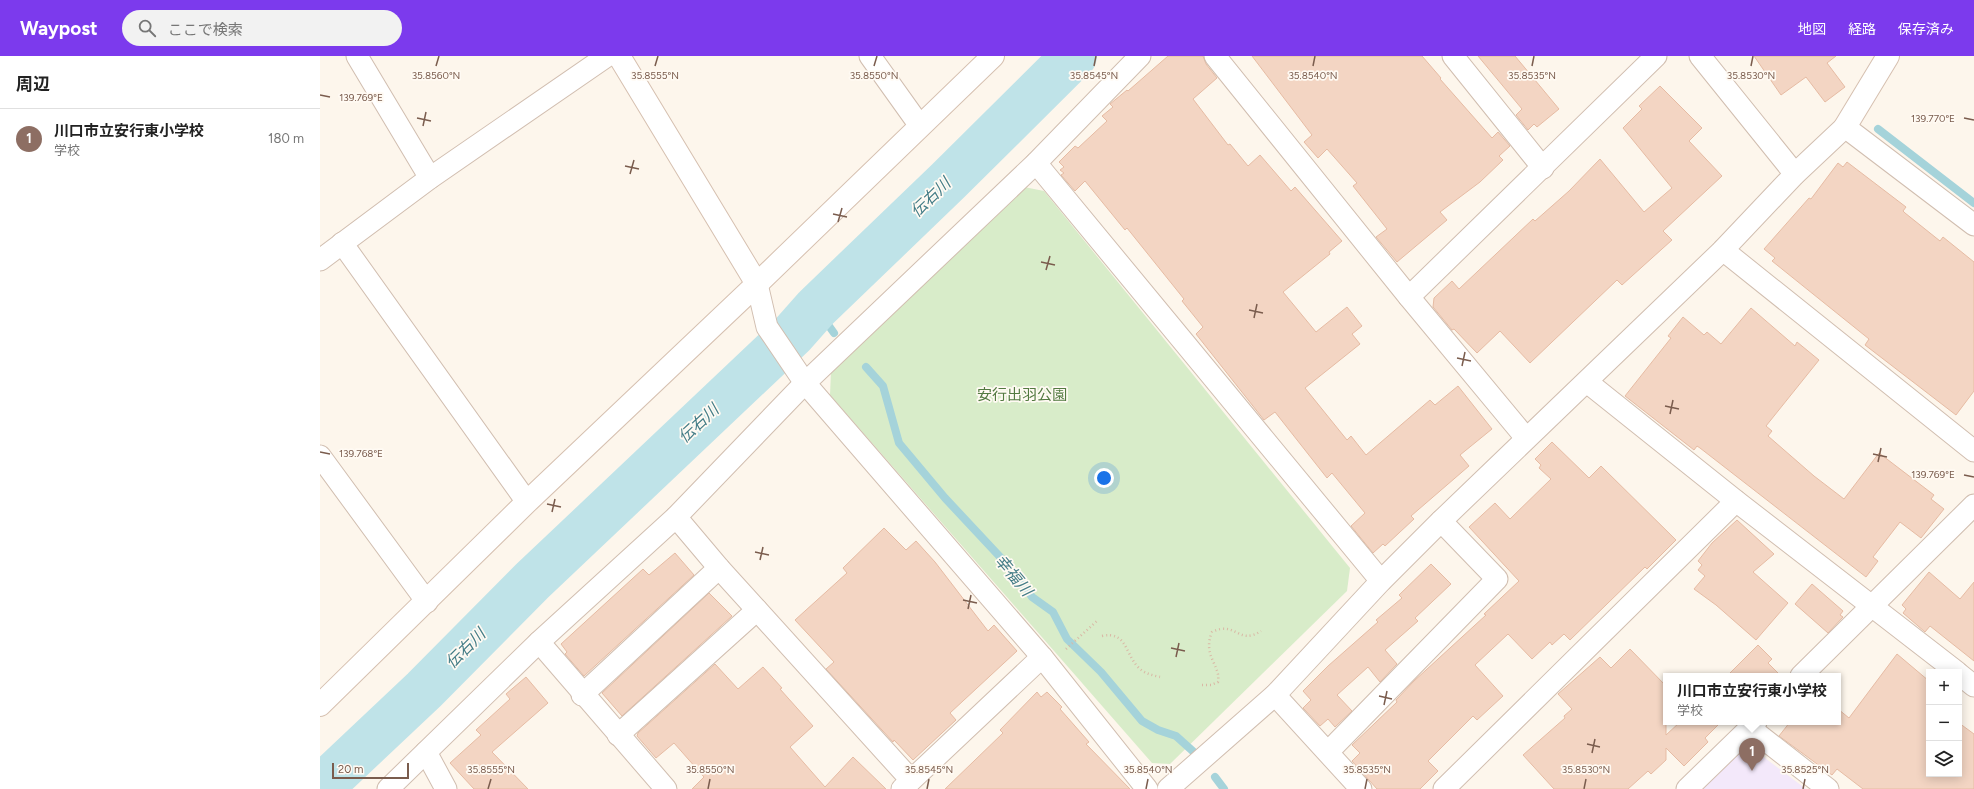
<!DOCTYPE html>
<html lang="ja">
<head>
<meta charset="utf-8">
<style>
  body { margin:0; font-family:Figtree,"Noto Sans JP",sans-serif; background:#f2f2f2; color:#222 }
  .controls { position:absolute; right:12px; bottom:12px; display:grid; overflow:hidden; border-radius:0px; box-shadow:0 2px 10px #0003 }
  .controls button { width:36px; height:36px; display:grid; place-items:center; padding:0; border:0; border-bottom:1px solid #e0e0e0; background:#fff; color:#222; font:20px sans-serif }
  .scale { position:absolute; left:12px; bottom:10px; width:77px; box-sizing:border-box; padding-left:4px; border:2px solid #7a5c4d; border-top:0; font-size:11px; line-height:14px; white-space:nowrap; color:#7a5c4d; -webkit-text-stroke:3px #fffaf3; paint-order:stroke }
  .you { position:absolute; left:784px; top:422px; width:14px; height:14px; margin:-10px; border:3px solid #fff; border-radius:50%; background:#1a73e8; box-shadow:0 0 0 6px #1a73e833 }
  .badge { display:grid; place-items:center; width:26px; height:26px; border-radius:50%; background:#7c3aed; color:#fff; font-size:13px; font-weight:700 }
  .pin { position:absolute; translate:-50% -33px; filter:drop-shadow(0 1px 2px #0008) }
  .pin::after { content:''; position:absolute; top:21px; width:14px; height:12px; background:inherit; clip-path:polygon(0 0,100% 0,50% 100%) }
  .popup { position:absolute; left:1343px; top:617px; width:178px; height:52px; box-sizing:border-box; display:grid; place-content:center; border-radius:0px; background:#fff; filter:drop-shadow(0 1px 3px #0005); font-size:13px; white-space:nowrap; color:#767676 }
  .popup b { font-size:15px; color:#222 }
  .popup::after { content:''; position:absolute; left:50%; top:100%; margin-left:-8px; border:8px solid transparent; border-top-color:#fff }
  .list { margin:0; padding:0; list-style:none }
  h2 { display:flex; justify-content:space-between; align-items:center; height:52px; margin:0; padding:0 16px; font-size:17px }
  h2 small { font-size:13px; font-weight:400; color:#767676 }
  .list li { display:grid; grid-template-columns:26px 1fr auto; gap:12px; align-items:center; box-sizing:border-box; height:60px; padding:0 16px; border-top:1px solid #e0e0e0 }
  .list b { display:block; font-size:15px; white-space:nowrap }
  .list p { margin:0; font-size:13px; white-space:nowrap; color:#767676 }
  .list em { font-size:13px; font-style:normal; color:#767676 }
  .icon { flex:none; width:22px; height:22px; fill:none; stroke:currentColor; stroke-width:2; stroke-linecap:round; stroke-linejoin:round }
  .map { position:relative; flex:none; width:1654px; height:733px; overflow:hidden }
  header { display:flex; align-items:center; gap:24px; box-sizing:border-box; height:56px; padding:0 20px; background:#7c3aed; color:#fff }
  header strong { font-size:19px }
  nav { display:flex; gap:22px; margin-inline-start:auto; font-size:14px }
  .search { width:280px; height:36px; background:#f2f2f2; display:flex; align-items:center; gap:10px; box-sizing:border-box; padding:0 14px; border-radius:22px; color:#767676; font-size:15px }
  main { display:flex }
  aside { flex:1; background:#fff }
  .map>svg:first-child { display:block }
  .education { fill:#f3e8fa }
  .green { fill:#d8ecc9 }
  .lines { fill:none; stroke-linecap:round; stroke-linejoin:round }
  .stream { stroke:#a5d3da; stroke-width:8 }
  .river { stroke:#bfe3e8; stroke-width:46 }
  .building { fill:#f3d5c3; stroke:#e6bba3 }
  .street-casing { stroke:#d1beb0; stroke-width:23 }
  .secondary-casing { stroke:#d6c0b0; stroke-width:24 }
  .path { stroke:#d9b8a5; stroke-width:2.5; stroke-dasharray:1 3; stroke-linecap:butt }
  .street { stroke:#fff; stroke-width:21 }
  .secondary { stroke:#fff; stroke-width:22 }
  .ticks { fill:none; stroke:#7a5c4d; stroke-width:1.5 }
  .labels { text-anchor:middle; stroke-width:3.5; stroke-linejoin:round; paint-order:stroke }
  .park-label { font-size:15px; fill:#537a41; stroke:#fffaf3 }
  .water-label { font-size:16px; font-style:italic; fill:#437c86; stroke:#fffaf3 }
  .ticks-label { font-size:10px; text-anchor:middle; fill:#7a5c4d; stroke:#fffaf3; stroke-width:3.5; stroke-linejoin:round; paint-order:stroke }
</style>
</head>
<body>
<header>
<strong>Waypost</strong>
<div class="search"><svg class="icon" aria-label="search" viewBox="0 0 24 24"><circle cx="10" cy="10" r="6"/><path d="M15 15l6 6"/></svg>ここで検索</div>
<nav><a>地図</a><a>経路</a><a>保存済み</a></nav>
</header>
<main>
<aside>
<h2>周辺<small></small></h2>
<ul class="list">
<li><span class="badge" style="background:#8d6e63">1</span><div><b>川口市立安行東小学校</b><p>学校</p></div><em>180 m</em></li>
</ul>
</aside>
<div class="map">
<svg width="1654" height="733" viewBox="0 0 1654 733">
  <rect width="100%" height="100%" fill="#fdf6ec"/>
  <!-- education -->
  <path class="education" d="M 1420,696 L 1437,696 L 1486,733 L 1383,733 Z"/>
  <!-- green -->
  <path class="green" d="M 704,131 L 724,135 L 1030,512 L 1027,535 L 850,708 L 832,707 L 510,339 L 511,315 Z"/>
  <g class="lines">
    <!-- stream -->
    <g class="stream">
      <path d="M 1558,73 L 1654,147"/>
      <path d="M 496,252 L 514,277"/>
      <path d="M 546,311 L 563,330 L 579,387 L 625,442 L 697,519 L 712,541 L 733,556 L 747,583 L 781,616 L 822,665 L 838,674 L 856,680 L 876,698"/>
      <path d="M 895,721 L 904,733"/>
    </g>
    <!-- river -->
    <path class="river" d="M 0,732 L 104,634 L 212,525 L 473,278 L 496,252 L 628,125 L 754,0"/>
  </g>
  <!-- building -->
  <g class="building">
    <path d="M 848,0 L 883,0 L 886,8 L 897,22 L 873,43 L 908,89 L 910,88 L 928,110 L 940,99 L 971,135 L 975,131 L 1022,185 L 1009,196 L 1010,198 L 963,236 L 996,276 L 1027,251 L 1042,270 L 1032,278 L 1040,288 L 985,332 L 1027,384 L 1031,380 L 1046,399 L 1110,344 L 1115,349 L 1138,330 L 1172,373 L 1140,399 L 1149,410 L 1091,460 L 1094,463 L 1065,490 L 1063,488 L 1053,497 L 1031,470 L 1045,457 L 1012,417 L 1007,422 L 955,356 L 944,364 L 876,278 L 883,271 L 862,245 L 864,243 L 807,172 L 805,174 L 765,125 L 755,135 L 741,119 L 744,117 L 740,114 L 744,111 L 739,106 L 755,90 L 758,92 L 787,65 L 782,60 L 793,51 L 790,48 L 807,34 L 808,35 Z"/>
    <path d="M 932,0 L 1102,0 L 1121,22 L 1120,23 L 1172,82 L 1178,76 L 1190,90 L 1179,100 L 1183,104 L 1160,126 L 1120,156 L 1127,164 L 1077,206 L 1056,181 L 1067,173 L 1033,130 L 1037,127 L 1007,93 L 998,102 L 984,86 L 992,79 Z"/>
    <path d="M 1158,0 L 1195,0 L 1239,53 L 1217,71 L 1214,68 L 1208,74 L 1196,59 L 1202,53 Z"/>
    <path d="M 1434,0 L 1516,0 L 1507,7 L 1525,31 L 1505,46 L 1486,21 L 1461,39 Z"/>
    <path d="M 1340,30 L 1382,72 L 1369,85 L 1402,120 L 1343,175 L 1352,184 L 1302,229 L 1297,224 L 1210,307 L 1180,275 L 1157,297 L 1134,273 L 1132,274 L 1113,251 L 1114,242 L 1132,225 L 1139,233 L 1213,163 L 1215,165 L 1249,135 L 1280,103 L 1324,156 L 1352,132 L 1303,72 L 1322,53 L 1319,50 Z"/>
    <path d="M 1527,106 L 1586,151 L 1583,155 L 1585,157 L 1620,185 L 1623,181 L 1654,206 L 1654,335 L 1636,359 L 1545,289 L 1549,283 L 1452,205 L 1455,202 L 1444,193 L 1489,142 L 1491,143 L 1518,107 L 1523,111 Z"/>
    <path d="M 1431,252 L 1475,290 L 1477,286 L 1499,304 L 1446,370 L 1452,375 L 1448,380 L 1494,420 L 1524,443 L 1559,397 L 1614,439 L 1611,443 L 1624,453 L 1601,482 L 1580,466 L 1553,501 L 1558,505 L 1546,521 L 1380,392 L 1377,390 L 1374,394 L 1305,340 L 1351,282 L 1348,280 L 1363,261 L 1384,279 L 1387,276 L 1401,288 Z"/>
    <path d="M 1232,386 L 1269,422 L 1281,410 L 1356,484 L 1327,513 L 1325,511 L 1250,584 L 1244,578 L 1232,589 L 1230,586 L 1212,603 L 1188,578 L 1155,609 L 1183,640 L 1157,664 L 1153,660 L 1108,705 L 1118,715 L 1100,733 L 1057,733 L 1032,705 L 1040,697 L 1032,689 L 1077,646 L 1076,644 L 1094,625 L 1166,559 L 1164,558 L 1199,525 L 1149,471 L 1175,447 L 1190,463 L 1231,423 L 1219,412 L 1221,409 L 1215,403 Z"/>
    <path d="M 1417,464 L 1454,498 L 1433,516 L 1468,547 L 1436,584 L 1396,549 L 1374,533 L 1385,520 L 1378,514 L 1382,509 L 1378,505 L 1392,487 Z"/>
    <path d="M 564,472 L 586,494 L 596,485 L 615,506 L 668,575 L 674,569 L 697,595 L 630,657 L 636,664 L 593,704 L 574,684 L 573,686 L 506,613 L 514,606 L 475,564 L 527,517 L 523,512 Z"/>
    <path d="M 355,497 L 374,519 L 264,620 L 245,598 L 247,596 L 241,588 L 323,513 L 329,519 Z"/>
    <path d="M 1111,508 L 1131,528 L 1095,562 L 1098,565 L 1065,594 L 1077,608 L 1060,626 L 1048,611 L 1017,639 L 1032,655 L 1015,671 L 1008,663 L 1000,670 L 983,652 L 991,644 L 983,635 L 1008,610 L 1058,566 L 1056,564 L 1082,542 L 1079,539 Z"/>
    <path d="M 1609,516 L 1640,543 L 1654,526 L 1654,605 L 1610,570 L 1605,576 L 1583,557 L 1586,553 L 1582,549 Z"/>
    <path d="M 1492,528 L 1523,555 L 1520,559 L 1523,561 L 1508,577 L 1475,548 Z"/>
    <path d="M 389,537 L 412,560 L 302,660 L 282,637 Z"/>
    <path d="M 1438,589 L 1452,603 L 1448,607 L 1461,620 L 1407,620 Z"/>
    <path d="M 1310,593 L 1346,630 L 1346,679 L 1360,666 L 1401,666 L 1385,682 L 1388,686 L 1364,710 L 1346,692 L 1346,704 L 1331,718 L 1328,715 L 1308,733 L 1234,733 L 1203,699 L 1245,662 L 1244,660 L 1252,653 L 1238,638 L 1280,601 L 1291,612 Z"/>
    <path d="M 1577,598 L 1609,625 L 1609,718 L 1639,718 L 1639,667 L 1654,678 L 1654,733 L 1543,733 L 1517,713 L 1512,719 L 1459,680 L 1470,666 L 1518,666 L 1518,653 L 1529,662 Z"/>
    <path d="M 395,608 L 418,633 L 443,611 L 462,632 L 460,633 L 493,670 L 470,691 L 505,731 L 533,701 L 566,733 L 372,733 L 384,721 L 354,687 L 336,702 L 317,680 L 318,677 Z"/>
    <path d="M 206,621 L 228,647 L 172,696 L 208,733 L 154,733 L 130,707 L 161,679 L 156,674 L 190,643 L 186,638 Z"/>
    <path d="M 717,636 L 721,641 L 727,636 L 742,651 L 740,653 L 769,686 L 766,688 L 810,733 L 625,733 L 683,677 L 680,674 Z"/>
  </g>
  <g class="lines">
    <defs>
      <g id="street">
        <path d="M 37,0 L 110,122"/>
        <path d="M 550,0 L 600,70"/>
        <path d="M 895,0 L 1089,241 L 1206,382"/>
        <path d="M 1133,0 L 1223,112"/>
        <path d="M 1380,0 L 1475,118"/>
        <path d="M 716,107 L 1061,525"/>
        <path d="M 22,187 L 207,446"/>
        <path d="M 1403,194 L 1654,395"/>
        <path d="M 0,204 L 110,122 L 287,0"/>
        <path d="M 437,228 L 447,271 L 485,327 L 722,601 L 827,733"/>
        <path d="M 1089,241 L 1336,0"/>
        <path d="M 1267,326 L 1416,445 L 1637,616"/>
        <path d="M 0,400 L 107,546"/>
        <path d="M 356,461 L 399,512 L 591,724"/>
        <path d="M 219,586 L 346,733"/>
        <path d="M 1639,618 L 1654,630"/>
        <path d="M 1481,620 L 1654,449"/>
        <path d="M 262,639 L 399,512"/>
        <path d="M 955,639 L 1041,733"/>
        <path d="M 1430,672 L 1508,733"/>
        <path d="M 298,679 L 437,554"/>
        <path d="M 106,696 L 126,733"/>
        <path d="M 1008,696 L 1177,523 L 1121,465"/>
        <path d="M 68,733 L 219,586 L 356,461 L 485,327 L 716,107 L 820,0"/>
        <path d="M 582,733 L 722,601"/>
        <path d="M 848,733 L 955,639 L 1061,525 L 1121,465 L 1403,194 L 1475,118 L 1525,71 L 1654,169"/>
        <path d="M 1124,733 L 1416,445"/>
        <path d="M 1367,733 L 1436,666"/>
      </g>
      <g id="secondary">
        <path d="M 299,0 L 437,228"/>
        <path d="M 1525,71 L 1568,0"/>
        <path d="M 0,649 L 207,446 L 437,228 L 673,0"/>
      </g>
    </defs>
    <!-- street casing -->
    <use href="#street" class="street-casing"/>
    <!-- secondary casing -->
    <use href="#secondary" class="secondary-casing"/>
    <!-- path -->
    <g class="path">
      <path d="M 782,580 C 806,575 805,596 817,610 C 823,617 831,619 840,621"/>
      <path d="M 746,593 L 777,565"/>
      <path d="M 882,629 L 891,629 L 898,626 C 901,609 882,600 892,576 C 916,564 918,590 941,575"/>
    </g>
    <!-- street -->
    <use href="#street" class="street"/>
    <!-- secondary -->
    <use href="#secondary" class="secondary"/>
  </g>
  <!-- ticks -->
  <path class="ticks" d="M 116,10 L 119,0M 335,10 L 338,0M 554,10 L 557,0M 774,10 L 776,0M 993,10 L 995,0M 1212,10 L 1214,0M 1431,10 L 1433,0M 0,39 L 10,41M 97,62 L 111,65M 1644,62 L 1654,64M 103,70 L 106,56M 305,110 L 319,113M 310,118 L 314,104M 513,158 L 527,161M 518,166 L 522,152M 721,206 L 735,209M 726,214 L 730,200M 929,254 L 943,257M 934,262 L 937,248M 1137,302 L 1151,305M 1142,310 L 1145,296M 1345,350 L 1359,353M 1350,358 L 1353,344M 0,396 L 10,398M 1553,398 L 1567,401M 1558,406 L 1561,392M 1644,419 L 1654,421M 227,448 L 241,451M 232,456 L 235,443M 435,496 L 449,499M 440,504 L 443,491M 643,544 L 657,547M 648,553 L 651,539M 851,592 L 865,595M 856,601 L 859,587M 1059,640 L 1072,643M 1064,649 L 1067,635M 1267,688 L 1280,691M 1272,697 L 1275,683M 168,733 L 171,723M 388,733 L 390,723M 607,733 L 609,723M 826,733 L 828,723M 1045,733 L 1047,723M 1264,733 L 1266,723M 1483,733 L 1485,723"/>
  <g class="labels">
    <!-- park labels -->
    <g class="park-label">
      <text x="702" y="344">安行出羽公園</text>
    </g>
    <!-- water labels -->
    <g class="water-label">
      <text transform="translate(610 141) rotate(-44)" y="6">伝右川</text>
      <text transform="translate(378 367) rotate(-43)" y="6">伝右川</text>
      <text transform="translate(694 519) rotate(50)" y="6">幸福川</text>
      <text transform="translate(145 592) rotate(-45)" y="6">伝右川</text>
    </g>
  </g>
  <g class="ticks-label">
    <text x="116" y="23">35.8560°N</text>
    <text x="335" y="23">35.8555°N</text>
    <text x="554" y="23">35.8550°N</text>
    <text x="774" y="23">35.8545°N</text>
    <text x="993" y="23">35.8540°N</text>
    <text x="1212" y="23">35.8535°N</text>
    <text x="1431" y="23">35.8530°N</text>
    <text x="41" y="45">139.769°E</text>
    <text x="1613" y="66">139.770°E</text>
    <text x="41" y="401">139.768°E</text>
    <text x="1613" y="422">139.769°E</text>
    <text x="171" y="717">35.8555°N</text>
    <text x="390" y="717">35.8550°N</text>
    <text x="609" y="717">35.8545°N</text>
    <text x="828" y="717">35.8540°N</text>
    <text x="1047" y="717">35.8535°N</text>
    <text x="1266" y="717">35.8530°N</text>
    <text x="1485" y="717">35.8525°N</text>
  </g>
</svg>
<div class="controls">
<button>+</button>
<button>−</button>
<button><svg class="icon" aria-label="layers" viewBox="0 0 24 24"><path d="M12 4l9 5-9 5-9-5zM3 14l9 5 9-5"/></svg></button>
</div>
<div class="scale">20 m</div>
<div class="you"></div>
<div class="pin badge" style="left:1432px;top:715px;background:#8d6e63">1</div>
<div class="popup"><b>川口市立安行東小学校</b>学校</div>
</div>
</main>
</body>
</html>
